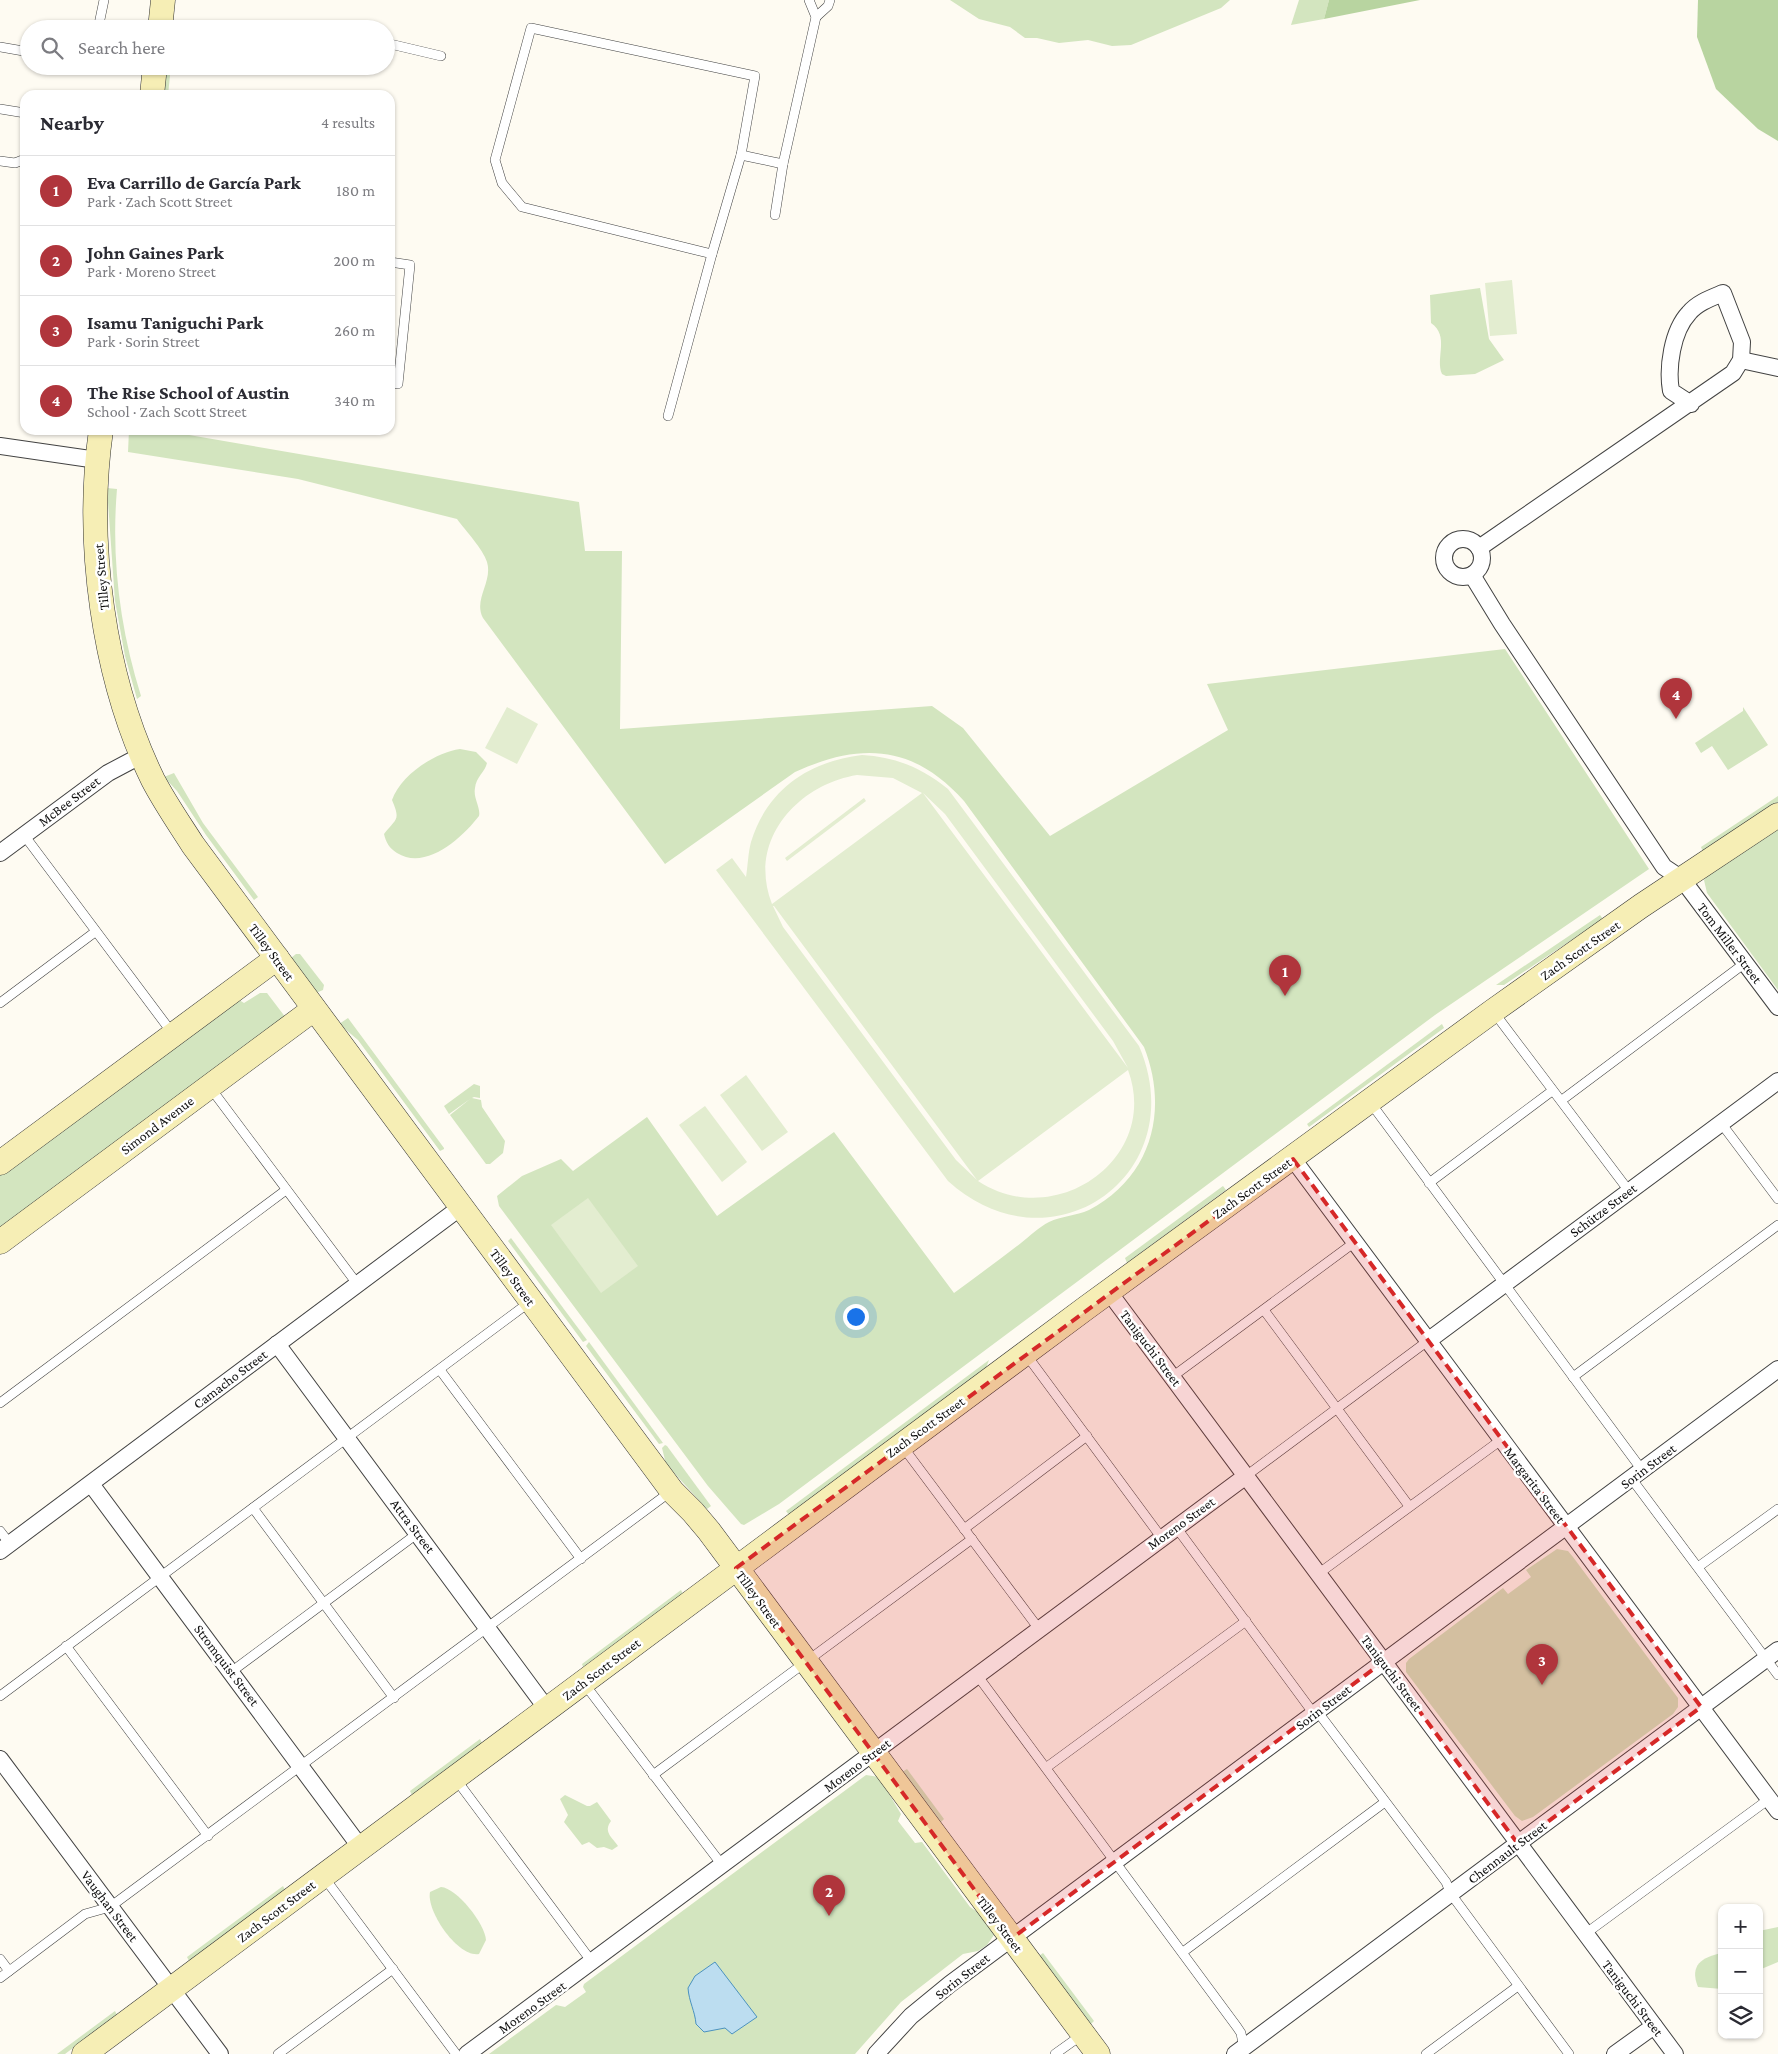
<!DOCTYPE html>
<html lang="en">
<head>
<meta charset="utf-8">
<style>
  body { margin:0; font-family:"Crimson Pro",serif; background:#f7f7f7; color:#2b2b33 }
  .controls { position:absolute; right:15px; bottom:15px; display:grid; overflow:hidden; border-radius:10px; box-shadow:0 1px 4px #0004 }
  .controls button { width:45px; height:45px; display:grid; place-items:center; padding:0; border:0; border-bottom:1px solid #e1e1e2; background:#fff; color:#2b2b33; font:25px sans-serif }
  .you { position:absolute; left:855px; top:1316px; width:18px; height:18px; margin:-12px; border:4px solid #fff; border-radius:50%; background:#1a73e8; box-shadow:0 0 0 8px #1a73e833 }
  .badge { display:grid; place-items:center; width:32px; height:32px; border-radius:50%; background:#b0353c; color:#fff; font-size:16px; font-weight:700 }
  .pin { position:absolute; translate:-50% -41px; filter:drop-shadow(0 1px 2px #0008) }
  .pin::after { content:''; position:absolute; top:26px; width:18px; height:15px; background:inherit; clip-path:polygon(0 0,100% 0,50% 100%) }
  .list { margin:0; padding:0; list-style:none }
  h2 { display:flex; justify-content:space-between; align-items:center; height:65px; margin:0; padding:0 20px; font-size:21px }
  h2 small { font-size:16px; font-weight:400; color:#7c7c81 }
  .list li { display:grid; grid-template-columns:32px 1fr auto; gap:15px; align-items:center; box-sizing:border-box; height:70px; padding:0 20px; border-top:1px solid #e1e1e2 }
  .list b { display:block; font-size:19px; white-space:nowrap }
  .list p { margin:0; font-size:16px; white-space:nowrap; color:#7c7c81 }
  .list em { font-size:16px; font-style:normal; color:#7c7c81 }
  .icon { flex:none; width:28px; height:28px; fill:none; stroke:currentColor; stroke-width:2; stroke-linecap:round; stroke-linejoin:round }
  .map { position:relative; flex:none; width:1778px; height:2054px; overflow:hidden }
  .search { position:absolute; background:#fff; box-shadow:0 1px 4px #0004; left:20px; top:20px; width:375px; height:55px; display:flex; align-items:center; gap:12px; box-sizing:border-box; padding:0 18px; border-radius:28px; color:#7c7c81; font-size:19px }
  .panel { position:absolute; background:#fff; box-shadow:0 1px 4px #0004; left:20px; top:90px; width:375px; height:345px; border-radius:15px }
  .map>svg:first-child { display:block }
  .green { fill:#d3e5bf }
  .forest { fill:#b8d4a0 }
  .pitch { fill:#e3edd0; fill-rule:evenodd }
  .water { fill:#bcddf0; stroke:#4b92bf }
  .lines { fill:none; stroke-linecap:round; stroke-linejoin:round }
  .lane-casing { stroke:#424242; stroke-width:10 }
  .street-casing { stroke:#424242; stroke-width:18 }
  .secondary-casing { stroke:#313131; stroke-width:25 }
  .lane { stroke:#fff; stroke-width:9 }
  .street { stroke:#fff; stroke-width:16 }
  .secondary { stroke:#f6eeb5; stroke-width:24 }
  .marked { fill:#d62828; fill-opacity:0.2; stroke:#d62828; stroke-width:4; stroke-dasharray:10 6; stroke-linejoin:round }
  .labels { text-anchor:middle; stroke-width:5; stroke-linejoin:round; paint-order:stroke }
  .street-label { font-size:14px; fill:#0f0f0f; stroke:#fff }
</style>
</head>
<body>
<div class="map">
<svg width="1778" height="2054" viewBox="0 0 1778 2054">
  <rect width="100%" height="100%" fill="#fefbf2"/>
  <!-- green -->
  <g class="green">
    <path d="M 950,0 L 1230,0 L 1221,8 L 1131,45 L 1112,46 L 1088,40 L 1059,43 L 1037,38 L 1025,38 L 1010,27 L 979,19 Z"/>
    <path d="M 1299,0 L 1329,0 L 1324,19 L 1291,25 Z"/>
    <path d="M 166,66 L 171,66 L 168,95 L 163,95 Z"/>
    <path d="M 1480,288 L 1489,339 L 1504,360 L 1475,374 L 1446,376 L 1442,374 C 1435,358 1450,336 1431,323 L 1430,295 Z"/>
    <path d="M 129,430 L 160,430 L 579,502 L 585,551 L 622,551 L 620,729 L 932,706 L 963,728 L 1050,836 L 1228,730 L 1207,684 L 1505,649 L 1649,869 L 1435,1015 L 779,1504 L 744,1525 L 741,1524 L 708,1486 L 499,1206 L 497,1196 L 522,1176 L 561,1159 L 573,1171 L 647,1117 L 717,1216 L 834,1132 L 954,1293 C 977,1276 999,1260 1021,1243 C 1030,1236 1039,1227 1049,1222 C 1061,1216 1076,1216 1089,1210 C 1152,1177 1169,1110 1144,1047 L 964,801 C 914,745 861,742 795,772 L 665,864 L 483,618 C 473,599 493,582 487,562 C 483,549 465,530 457,519 L 298,479 L 128,452 Z"/>
    <path d="M 107,488 L 117,489 C 111,559 120,629 141,696 L 137,699 L 125,656 L 115,601 Z"/>
    <path d="M 1743,707 L 1768,745 L 1728,770 L 1712,746 L 1701,753 L 1695,743 L 1743,711 Z"/>
    <path d="M 460,749 L 476,752 L 487,763 C 485,772 476,777 475,788 C 473,798 481,808 479,816 C 462,838 426,871 397,853 C 389,848 386,842 384,834 C 396,818 401,821 392,800 C 401,775 434,753 460,749 Z"/>
    <path d="M 174,773 L 203,823 L 258,897 L 254,900 L 206,835 L 177,791 L 164,777 Z"/>
    <path d="M 1778,796 L 1778,802 L 1703,852 L 1701,847 Z"/>
    <path d="M 1778,828 L 1778,990 L 1707,893 L 1704,880 L 1710,872 Z"/>
    <path d="M 1600,915 L 1603,919 L 1504,985 L 1496,985 Z"/>
    <path d="M 296,954 L 300,954 L 324,985 L 323,990 L 316,993 L 291,958 Z"/>
    <path d="M 260,993 L 267,993 L 286,1018 L 0,1231 L 0,1174 L 236,998 L 244,1003 Z"/>
    <path d="M 348,1018 L 444,1148 L 444,1149 L 440,1151 L 358,1040 L 339,1024 Z"/>
    <path d="M 1442,1024 L 1444,1028 L 1309,1127 L 1307,1124 Z"/>
    <path d="M 474,1084 L 480,1086 L 480,1098 L 474,1097 L 472,1098 L 481,1100 L 482,1107 L 505,1141 L 503,1153 L 490,1164 L 486,1164 L 450,1115 L 470,1099 L 449,1114 L 444,1106 Z"/>
    <path d="M 1223,1186 L 1226,1190 L 1127,1263 L 1125,1258 Z"/>
    <path d="M 511,1238 L 587,1340 L 583,1342 L 508,1241 Z"/>
    <path d="M 589,1342 L 663,1443 L 659,1444 L 586,1346 Z"/>
    <path d="M 989,1360 L 986,1368 L 789,1515 L 786,1511 Z"/>
    <path d="M 665,1445 L 667,1446 L 711,1506 L 707,1509 L 666,1464 L 662,1448 Z"/>
    <path d="M 1557,1549 L 1568,1551 L 1573,1557 L 1678,1698 L 1678,1707 L 1673,1714 L 1533,1817 L 1522,1821 L 1515,1816 L 1406,1672 L 1406,1663 L 1409,1659 L 1503,1588 L 1508,1594 L 1531,1577 L 1526,1570 Z"/>
    <path d="M 681,1590 L 683,1594 L 583,1667 L 582,1664 Z"/>
    <path d="M 480,1739 L 482,1743 L 412,1795 L 410,1791 Z"/>
    <path d="M 907,1769 L 944,1819 L 941,1822 L 902,1772 Z"/>
    <path d="M 866,1775 L 879,1777 L 901,1814 L 898,1821 L 915,1843 L 922,1842 L 970,1907 C 981,1914 992,1922 994,1935 L 987,1945 L 978,1951 L 963,1954 L 901,2002 L 855,2054 L 489,2054 L 556,2005 L 565,2007 L 586,1992 L 583,1987 L 584,1984 Z"/>
    <path d="M 565,1795 L 587,1806 L 590,1806 L 597,1802 L 611,1821 C 603,1832 612,1837 618,1846 L 612,1850 L 604,1847 L 597,1848 L 589,1842 L 582,1845 L 564,1822 L 568,1815 L 560,1799 Z"/>
    <path d="M 283,1886 L 285,1890 L 189,1961 L 187,1957 Z"/>
    <path d="M 441,1887 C 457,1888 485,1924 486,1940 L 479,1954 C 458,1958 426,1911 430,1892 Z"/>
    <path d="M 1778,1927 L 1778,1962 L 1759,1970 L 1759,1931 Z"/>
    <path d="M 1043,1953 L 1094,2021 L 1091,2024 L 1039,1956 Z"/>
    <path d="M 1722,1953 L 1722,1989 L 1698,1987 C 1689,1965 1702,1957 1722,1953 Z"/>
    <path d="M 115,2011 L 117,2015 L 65,2054 L 57,2054 Z"/>
  </g>
  <!-- forest -->
  <g class="forest">
    <path d="M 1329,0 L 1420,0 L 1324,19 Z"/>
    <path d="M 1698,0 L 1778,0 L 1778,141 L 1758,129 L 1716,89 L 1697,37 Z"/>
  </g>
  <!-- pitch -->
  <g class="pitch">
    <path d="M 1512,280 L 1517,334 L 1490,336 L 1485,283 Z"/>
    <path d="M 507,707 L 538,724 L 517,764 L 485,748 Z"/>
    <path d="M 862,755 C 896,757 922,768 948,789 L 1139,1046 C 1194,1174 1052,1275 948,1181 L 716,870 L 732,858 L 746,877 C 748,865 748,853 751,842 C 767,789 810,761 862,755 ZM 857,775 L 893,778 L 922,793 L 772,904 C 747,841 797,785 857,775 ZM 923,793 L 945,814 L 1113,1041 L 1128,1068 ZM 773,906 L 774,906 L 977,1180 L 956,1160 L 783,927 ZM 1128,1070 C 1161,1159 1055,1232 978,1181 Z"/>
    <path d="M 864,798 L 866,801 L 787,861 L 785,858 Z"/>
    <path d="M 746,1075 L 788,1132 L 762,1151 L 720,1095 Z"/>
    <path d="M 705,1106 L 747,1162 L 722,1182 L 679,1125 Z"/>
    <path d="M 588,1198 L 638,1266 L 601,1293 L 551,1225 Z"/>
  </g>
  <!-- water -->
  <path class="water" d="M 715,1962 L 757,2017 L 732,2034 L 725,2028 L 704,2032 L 696,2024 C 695,2011 689,2002 688,1988 L 695,1976 Z"/>
  <g class="lines">
    <defs>
      <g id="lane">
        <path d="M 816,17 L 828,6 L 830,0"/>
        <path d="M 301,28 L 307,29"/>
        <path d="M 98,29 L 104,0"/>
        <path d="M 386,43 L 441,56"/>
        <path d="M 0,47 L 29,52"/>
        <path d="M 0,109 L 25,113"/>
        <path d="M 0,161 L 15,163 L 25,159"/>
        <path d="M 775,215 L 783,164 L 816,17 L 809,0"/>
        <path d="M 712,254 L 741,155"/>
        <path d="M 390,262 L 410,265 L 398,384 L 390,383"/>
        <path d="M 668,416 L 712,254 L 522,207 L 502,183 L 495,160 L 531,28 L 755,76 L 741,155 L 783,164"/>
        <path d="M 24,835 L 173,1034"/>
        <path d="M 0,1003 L 95,932"/>
        <path d="M 1493,1011 L 1629,1191"/>
        <path d="M 209,1086 L 358,1285"/>
        <path d="M 1562,1100 L 1745,963"/>
        <path d="M 1370,1102 L 1642,1470"/>
        <path d="M 1721,1123 L 1778,1199"/>
        <path d="M 1429,1183 L 1552,1091"/>
        <path d="M 1264,1310 L 1409,1506"/>
        <path d="M 1025,1353 L 1161,1537"/>
        <path d="M 440,1370 L 581,1559"/>
        <path d="M 1172,1377 L 1355,1242"/>
        <path d="M 1573,1377 L 1778,1225"/>
        <path d="M 0,1403 L 286,1190"/>
        <path d="M 903,1447 L 1039,1629"/>
        <path d="M 1246,1476 L 1429,1340"/>
        <path d="M 1631,1478 L 1778,1675"/>
        <path d="M 253,1508 L 394,1698"/>
        <path d="M 1176,1527 L 1314,1714"/>
        <path d="M 964,1529 L 1087,1436"/>
        <path d="M 0,1531 L 10,1544"/>
        <path d="M 1698,1567 L 1778,1509"/>
        <path d="M 1318,1574 L 1501,1440"/>
        <path d="M 66,1646 L 208,1836"/>
        <path d="M 231,1672 L 418,1533"/>
        <path d="M 977,1675 L 1237,2027 L 1241,2033 L 1244,2050"/>
        <path d="M 583,1682 L 722,1865"/>
        <path d="M 0,1696 L 531,1301"/>
        <path d="M 1317,1711 L 1446,1882 L 1451,1894 L 1569,2054"/>
        <path d="M 1047,1767 L 1246,1621"/>
        <path d="M 653,1775 L 972,1539"/>
        <path d="M 455,1778 L 592,1962"/>
        <path d="M 323,1876 L 456,2054"/>
        <path d="M 1585,1934 L 1769,1799"/>
        <path d="M 1183,1952 L 1385,1802"/>
        <path d="M 0,1959 L 9,1971"/>
        <path d="M 0,1978 L 85,1914 L 110,1907 L 670,1492"/>
        <path d="M 278,2054 L 393,1969"/>
        <path d="M 1055,2054 L 1083,2034"/>
        <path d="M 1426,2054 L 1518,1986"/>
      </g>
      <g id="street">
        <path d="M 1741,360 L 1778,368"/>
        <path d="M 0,446 L 97,460"/>
        <circle cx="1463" cy="558" r="19"/>
        <path d="M 1479,548 L 1733,373 L 1741,360 L 1742,342 L 1723,293 C 1711,298 1697,303 1689,313 C 1672,331 1667,368 1671,391 L 1691,404"/>
        <path d="M 1472,575 L 1502,624 L 1664,867 L 1682,879 L 1778,1007"/>
        <path d="M 0,853 L 108,773 L 142,755"/>
        <path d="M 1293,1159 L 1778,1811"/>
        <path d="M 1109,1292 L 1675,2054"/>
        <path d="M 1429,1340 L 1778,1081"/>
        <path d="M 277,1344 L 547,1709"/>
        <path d="M 91,1484 L 361,1848"/>
        <path d="M 0,1551 L 461,1207"/>
        <path d="M 0,1759 L 220,2054"/>
        <path d="M 467,2054 L 1246,1476"/>
        <path d="M 876,2054 L 911,2016 L 950,1984 L 1778,1369"/>
        <path d="M 1235,2054 L 1778,1650"/>
        <path d="M 1615,2054 L 1654,2026"/>
      </g>
      <g id="secondary">
        <path d="M 160,29 L 163,0"/>
        <path d="M 152,95 L 155,66"/>
        <path d="M 101,430 C 85,542 103,678 153,780 C 165,803 179,823 193,845 L 672,1491 L 693,1512 L 709,1531 L 1098,2054"/>
        <path d="M 0,1163 L 277,958"/>
        <path d="M 0,1242 L 314,1009"/>
        <path d="M 84,2054 L 1086,1308 L 1493,1011 L 1641,906 L 1778,815"/>
      </g>
    </defs>
    <!-- lane casing -->
    <use href="#lane" class="lane-casing"/>
    <!-- street casing -->
    <use href="#street" class="street-casing"/>
    <!-- secondary casing -->
    <use href="#secondary" class="secondary-casing"/>
    <!-- lane -->
    <use href="#lane" class="lane"/>
    <!-- street -->
    <use href="#street" class="street"/>
    <!-- secondary -->
    <use href="#secondary" class="secondary"/>
  </g>
  <!-- marked area -->
  <path class="marked" d="M 1293,1159 L 1701,1707 L 1518,1844 L 1383,1662 L 1011,1939 L 736,1568 Z"/>
  <g class="labels">
    <!-- street labels -->
    <g class="street-label">
      <text transform="translate(101 577) rotate(-95)" y="5">Tilley Street</text>
      <text transform="translate(69 801) rotate(-37)" y="5">McBee Street</text>
      <text transform="translate(1730 943) rotate(53)" y="5">Tom Miller Street</text>
      <text transform="translate(1580 950) rotate(-35)" y="5">Zach Scott Street</text>
      <text transform="translate(272 952) rotate(54)" y="5">Tilley Street</text>
      <text transform="translate(157 1125) rotate(-37)" y="5">Simond Avenue</text>
      <text transform="translate(1252 1188) rotate(-36)" y="5">Zach Scott Street</text>
      <text transform="translate(1603 1210) rotate(-37)" y="5">Schütze Street</text>
      <text transform="translate(513 1277) rotate(54)" y="5">Tilley Street</text>
      <text transform="translate(1151 1348) rotate(53)" y="5">Taniguchi Street</text>
      <text transform="translate(230 1379) rotate(-37)" y="5">Camacho Street</text>
      <text transform="translate(925 1427) rotate(-36)" y="5">Zach Scott Street</text>
      <text transform="translate(1648 1466) rotate(-37)" y="5">Sorin Street</text>
      <text transform="translate(1535 1485) rotate(53)" y="5">Margarita Street</text>
      <text transform="translate(1181 1523) rotate(-36)" y="5">Moreno Street</text>
      <text transform="translate(413 1526) rotate(53)" y="5">Attra Street</text>
      <text transform="translate(759 1599) rotate(54)" y="5">Tilley Street</text>
      <text transform="translate(227 1665) rotate(53)" y="5">Stromquist Street</text>
      <text transform="translate(601 1669) rotate(-37)" y="5">Zach Scott Street</text>
      <text transform="translate(1392 1673) rotate(53)" y="5">Taniguchi Street</text>
      <text transform="translate(1323 1707) rotate(-37)" y="5">Sorin Street</text>
      <text transform="translate(857 1765) rotate(-37)" y="5">Moreno Street</text>
      <text transform="translate(1507 1852) rotate(-37)" y="5">Chennault Street</text>
      <text transform="translate(110 1906) rotate(53)" y="5">Vaughan Street</text>
      <text transform="translate(276 1911) rotate(-37)" y="5">Zach Scott Street</text>
      <text transform="translate(1000 1924) rotate(53)" y="5">Tilley Street</text>
      <text transform="translate(962 1976) rotate(-38)" y="5">Sorin Street</text>
      <text transform="translate(1633 1998) rotate(53)" y="5">Taniguchi Street</text>
      <text transform="translate(532 2007) rotate(-36)" y="5">Moreno Street</text>
    </g>
  </g>
</svg>
<div class="controls">
<button>+</button>
<button>−</button>
<button><svg class="icon" aria-label="layers" viewBox="0 0 24 24"><path d="M12 4l9 5-9 5-9-5zM3 14l9 5 9-5"/></svg></button>
</div>
<div class="you"></div>
<div class="pin badge" style="left:1285px;top:996px">1</div>
<div class="pin badge" style="left:829px;top:1916px">2</div>
<div class="pin badge" style="left:1542px;top:1685px">3</div>
<div class="pin badge" style="left:1676px;top:719px">4</div>
<div class="search"><svg class="icon" aria-label="search" viewBox="0 0 24 24"><circle cx="10" cy="10" r="6"/><path d="M15 15l6 6"/></svg>Search here</div>
<section class="panel">
<h2>Nearby<small>4 results</small></h2>
<ul class="list">
<li><span class="badge">1</span><div><b>Eva Carrillo de García Park</b><p>Park · Zach Scott Street</p></div><em>180 m</em></li>
<li><span class="badge">2</span><div><b>John Gaines Park</b><p>Park · Moreno Street</p></div><em>200 m</em></li>
<li><span class="badge">3</span><div><b>Isamu Taniguchi Park</b><p>Park · Sorin Street</p></div><em>260 m</em></li>
<li><span class="badge">4</span><div><b>The Rise School of Austin</b><p>School · Zach Scott Street</p></div><em>340 m</em></li>
</ul>
</section>
</div>
</body>
</html>
